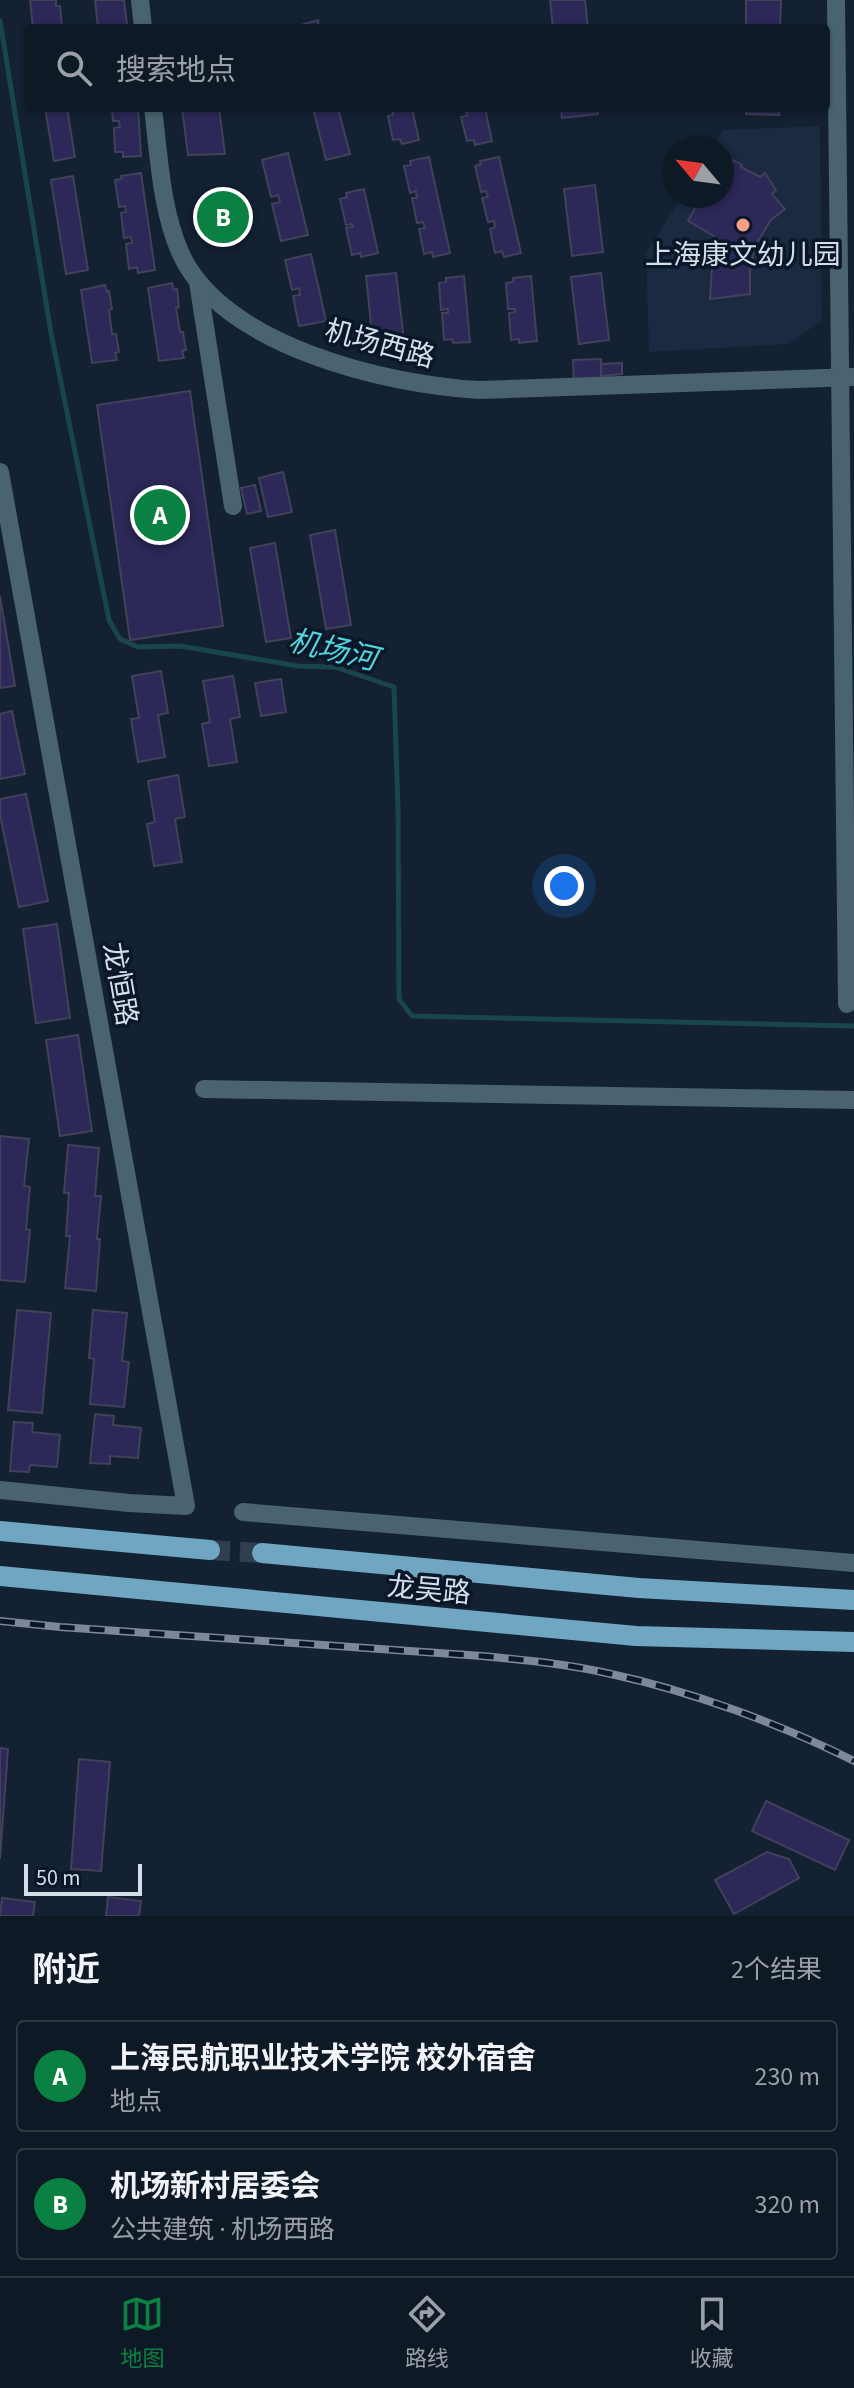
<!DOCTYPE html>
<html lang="zh">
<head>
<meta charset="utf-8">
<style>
  body { margin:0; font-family:"Source Sans 3","Noto Sans SC",sans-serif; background:#17222e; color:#f1f3f6 }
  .compass { position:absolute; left:662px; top:136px; width:72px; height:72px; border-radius:50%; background:#0e1926; box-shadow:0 2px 6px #0004; rotate:299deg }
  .scale { position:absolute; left:24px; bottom:20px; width:118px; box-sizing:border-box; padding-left:8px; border:4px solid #d5dfeb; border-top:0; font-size:22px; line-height:28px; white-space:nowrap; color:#d5dfeb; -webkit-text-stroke:6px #0a1729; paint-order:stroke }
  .you { position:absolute; left:564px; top:886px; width:28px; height:28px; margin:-20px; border:6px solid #fff; border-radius:50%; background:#1a73e8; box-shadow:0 0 0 12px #1a73e833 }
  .badge { display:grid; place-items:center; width:52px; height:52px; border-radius:50%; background:#0b8043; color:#fff; font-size:26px; font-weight:700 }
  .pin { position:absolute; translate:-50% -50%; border:4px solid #fff; box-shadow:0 2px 8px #0006 }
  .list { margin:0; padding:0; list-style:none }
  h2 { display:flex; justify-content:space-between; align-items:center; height:104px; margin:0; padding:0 32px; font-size:34px }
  h2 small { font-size:26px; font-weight:400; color:#9ba0a7 }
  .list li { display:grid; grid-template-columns:52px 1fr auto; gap:24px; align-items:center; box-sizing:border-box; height:112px; margin:0 16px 16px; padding:0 16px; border:2px solid #2e3843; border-radius:8px }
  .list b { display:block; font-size:30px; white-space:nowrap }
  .list p { margin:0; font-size:26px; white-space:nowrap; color:#9ba0a7 }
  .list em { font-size:26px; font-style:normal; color:#9ba0a7 }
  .icon { flex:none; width:44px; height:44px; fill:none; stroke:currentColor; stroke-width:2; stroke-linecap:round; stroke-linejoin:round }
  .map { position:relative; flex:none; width:854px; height:1916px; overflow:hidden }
  .search { position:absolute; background:#0e1926; box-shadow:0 2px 6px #0004; left:24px; right:24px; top:24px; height:88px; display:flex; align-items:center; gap:20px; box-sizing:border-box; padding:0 28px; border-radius:8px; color:#9ba0a7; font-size:30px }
  .sheet { height:360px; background:#0e1926 }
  nav { display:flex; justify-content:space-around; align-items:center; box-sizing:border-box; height:112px; border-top:2px solid #2e3843; background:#0e1926; font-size:22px; color:#9ba0a7 }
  nav a { display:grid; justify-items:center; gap:4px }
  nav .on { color:#0b8043 }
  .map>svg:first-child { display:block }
  .built { fill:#192a41 }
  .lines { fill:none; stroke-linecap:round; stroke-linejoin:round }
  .stream { stroke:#19464a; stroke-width:5 }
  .building { fill:#2c2857; stroke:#414159; stroke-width:2 }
  .primary-tunnel { stroke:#303e4f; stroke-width:20; stroke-dasharray:20 10; stroke-linecap:butt }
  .minor { stroke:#496470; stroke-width:18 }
  .primary { stroke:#6fa7c2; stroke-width:20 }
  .rail-casing { stroke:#7d8998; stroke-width:8 }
  .rail { stroke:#0a1729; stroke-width:5; stroke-dasharray:15; stroke-linecap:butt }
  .poi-dot { fill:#f49e88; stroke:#0a1729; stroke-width:3 }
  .labels { text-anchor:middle; stroke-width:7; stroke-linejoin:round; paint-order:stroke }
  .poi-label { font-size:28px; fill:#d5dfeb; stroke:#0a1729 }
  .street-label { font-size:28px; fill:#d5dfeb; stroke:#0a1729 }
  .water-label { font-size:30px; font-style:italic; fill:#54d5de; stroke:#0a1729 }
</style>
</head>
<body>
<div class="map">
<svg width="854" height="1916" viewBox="0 0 854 1916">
  <rect width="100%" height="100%" fill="#132133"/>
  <!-- built -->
  <path class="built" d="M 820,126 L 822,321 L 788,344 L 649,352 L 646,253 L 682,196 L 722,196 L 722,148 L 712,148 L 723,130 Z"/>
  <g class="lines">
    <!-- stream -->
    <path class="stream" d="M 0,21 L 51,333 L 109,620 L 120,639 L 138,647 L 180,646 L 298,666 L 335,667 L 394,687 L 398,809 L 399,999 L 412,1016 L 854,1026"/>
  </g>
  <!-- building -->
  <g class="building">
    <path d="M 30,0 L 56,0 L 56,6 L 60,6 L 62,28 L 33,28 Z"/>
    <path d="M 95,0 L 124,0 L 127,25 L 124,25 L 125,28 L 98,28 Z"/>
    <path d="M 550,0 L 585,0 L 588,28 L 553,28 Z"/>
    <path d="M 746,0 L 781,0 L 780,28 L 746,28 Z"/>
    <path d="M 318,20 L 319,28 L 288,28 L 294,27 Z"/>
    <path d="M 45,108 L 67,108 L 75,157 L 54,161 Z"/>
    <path d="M 112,108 L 138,108 L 141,156 L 123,157 L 123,152 L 115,152 L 114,128 L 120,127 L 119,121 L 113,121 Z"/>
    <path d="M 182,108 L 219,108 L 225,154 L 188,155 Z"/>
    <path d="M 313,108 L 338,108 L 350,154 L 326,160 Z"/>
    <path d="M 385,108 L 412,108 L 419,140 L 402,144 L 400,139 L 393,140 L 388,116 L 393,115 L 392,108 L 386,110 Z"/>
    <path d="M 459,108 L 485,108 L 492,141 L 475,145 L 474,140 L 467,141 L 461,117 L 467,116 L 466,109 L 460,111 Z"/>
    <path d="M 561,108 L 597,108 L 598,114 L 562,118 Z"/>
    <path d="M 746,108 L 779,108 L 779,115 L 746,114 Z"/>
    <path d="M 288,153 L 308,235 L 281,241 L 272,204 L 280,202 L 278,195 L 271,197 L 262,160 Z"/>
    <path d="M 429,157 L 450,253 L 433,257 L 432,252 L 424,254 L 419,229 L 425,228 L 423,222 L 417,223 L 412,198 L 417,198 L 416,191 L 410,193 L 404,166 L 411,165 L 410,161 Z"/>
    <path d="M 499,157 L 521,253 L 504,257 L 502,251 L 495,253 L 490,229 L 495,227 L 494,221 L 488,222 L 482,198 L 488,197 L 486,191 L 481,192 L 475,166 L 481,164 L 480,161 Z"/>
    <path d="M 733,160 L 742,165 L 741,167 L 760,177 L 765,173 L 776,190 L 772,194 L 785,209 L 771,220 L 755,246 L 750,271 L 750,294 L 710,299 L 712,266 L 719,239 L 688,221 L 702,196 L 714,198 L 715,196 L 722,196 L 722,182 Z"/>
    <path d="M 141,173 L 155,270 L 138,273 L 137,267 L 129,269 L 126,244 L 132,243 L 131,237 L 124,238 L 121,213 L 126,212 L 125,206 L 119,207 L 115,180 L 122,179 L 121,176 Z"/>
    <path d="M 73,176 L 88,270 L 66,274 L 51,180 Z"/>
    <path d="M 595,185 L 603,252 L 572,256 L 564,189 Z"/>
    <path d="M 364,189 L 378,253 L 361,257 L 360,253 L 352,255 L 346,228 L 353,227 L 352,224 L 346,225 L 340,199 L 347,197 L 346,193 Z"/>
    <path d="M 311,254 L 326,321 L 299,326 L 293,296 L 300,295 L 299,288 L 292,290 L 285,260 Z"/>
    <path d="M 396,273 L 404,340 L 373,344 L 366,276 Z"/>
    <path d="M 601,273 L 609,340 L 579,344 L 571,277 Z"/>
    <path d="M 464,276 L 470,342 L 453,343 L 452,339 L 444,340 L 442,313 L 448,313 L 448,309 L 441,310 L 439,283 L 446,282 L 446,278 Z"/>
    <path d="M 531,276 L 537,341 L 519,343 L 519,339 L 511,340 L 509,313 L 515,312 L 515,309 L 508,309 L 506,283 L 513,282 L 513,278 Z"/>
    <path d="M 172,283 L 174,290 L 177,289 L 179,307 L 176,308 L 180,332 L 183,332 L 186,350 L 182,351 L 184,358 L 159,361 L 148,288 Z"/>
    <path d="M 105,285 L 107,292 L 109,291 L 112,309 L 109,310 L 112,334 L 116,334 L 119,352 L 115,353 L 117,360 L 92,363 L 81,290 Z"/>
    <path d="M 601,359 L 602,381 L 574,382 L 573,360 Z"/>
    <path d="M 622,363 L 622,374 L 601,376 L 601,364 Z"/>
    <path d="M 190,391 L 223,626 L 130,640 L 97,405 Z"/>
    <path d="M 283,472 L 292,512 L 268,517 L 259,478 Z"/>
    <path d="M 255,485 L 261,511 L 247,514 L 241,488 Z"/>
    <path d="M 335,530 L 351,625 L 326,629 L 310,535 Z"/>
    <path d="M 275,543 L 291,638 L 266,642 L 250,548 Z"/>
    <path d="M 0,596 L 15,686 L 0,688 Z"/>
    <path d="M 161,671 L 168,713 L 158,715 L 165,757 L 138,762 L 131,719 L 139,718 L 132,676 Z"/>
    <path d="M 233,676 L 240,717 L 230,719 L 237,762 L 209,766 L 202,724 L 210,722 L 203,681 Z"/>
    <path d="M 281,679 L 286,712 L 261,716 L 255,683 Z"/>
    <path d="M 12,711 L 25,774 L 0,779 L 0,714 Z"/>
    <path d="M 178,775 L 185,817 L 175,819 L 182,862 L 154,866 L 147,824 L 155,822 L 148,781 Z"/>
    <path d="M 26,794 L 48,901 L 19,907 L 0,815 L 0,799 Z"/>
    <path d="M 57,924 L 70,1018 L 36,1023 L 23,929 Z"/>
    <path d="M 78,1035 L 92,1131 L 60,1136 L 46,1040 Z"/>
    <path d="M 0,1136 L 29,1139 L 24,1186 L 30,1187 L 26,1229 L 30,1230 L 25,1282 L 0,1280 Z"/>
    <path d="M 68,1145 L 99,1148 L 95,1196 L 101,1196 L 97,1239 L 100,1239 L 96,1291 L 65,1288 L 70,1236 L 66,1236 L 69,1193 L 64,1193 Z"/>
    <path d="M 17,1310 L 51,1313 L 42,1413 L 8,1410 Z"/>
    <path d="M 93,1310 L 127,1313 L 122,1361 L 129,1362 L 124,1407 L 90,1404 L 94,1359 L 89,1358 Z"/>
    <path d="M 95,1414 L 114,1416 L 113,1425 L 141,1428 L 138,1458 L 110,1456 L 110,1464 L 90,1463 Z"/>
    <path d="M 14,1422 L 33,1423 L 32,1432 L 60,1435 L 57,1467 L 30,1465 L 29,1472 L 10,1471 Z"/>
    <path d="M 0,1748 L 8,1749 L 0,1859 Z"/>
    <path d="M 79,1759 L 110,1762 L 101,1871 L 71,1869 Z"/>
    <path d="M 766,1801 L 849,1840 L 835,1870 L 752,1831 Z"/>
    <path d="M 767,1852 L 789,1859 L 799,1878 L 734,1914 L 715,1880 Z"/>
    <path d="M 108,1897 L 141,1901 L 139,1916 L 106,1916 Z"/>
    <path d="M 2,1898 L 35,1902 L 33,1916 L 0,1916 Z"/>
  </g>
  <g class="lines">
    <!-- primary-tunnel -->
    <path class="primary-tunnel" d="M 210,1550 L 262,1553"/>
    <!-- minor -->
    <g class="minor">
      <path d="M 140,0 L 143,28"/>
      <path d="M 836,0 L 847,1004"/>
      <path d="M 153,108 C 159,156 161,208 180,252 C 221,346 387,385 479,390 L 854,377"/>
      <path d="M 198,282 L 233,506"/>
      <path d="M 0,472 L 186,1506 L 129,1503 L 0,1490"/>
      <path d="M 204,1089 L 854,1100"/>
      <path d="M 243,1512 L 854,1563"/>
    </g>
    <!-- primary -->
    <g class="primary">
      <path d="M 0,1531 L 210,1550"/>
      <path d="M 262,1553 L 639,1588 L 854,1600"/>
      <path d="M 0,1576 L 636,1636 L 854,1642"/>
    </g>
    <defs>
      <path id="rail" d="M 0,1621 L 60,1627 L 482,1656 C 525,1660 568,1664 611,1674 C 690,1691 781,1724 854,1761"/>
    </defs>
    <!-- rail casing -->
    <use href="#rail" class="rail-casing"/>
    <!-- rail -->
    <use href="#rail" class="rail"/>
  </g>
  <!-- markers -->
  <circle class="poi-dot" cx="743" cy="225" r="8"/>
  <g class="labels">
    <!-- poi labels -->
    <g class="poi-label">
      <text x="743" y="264">上海康文幼儿园</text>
    </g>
    <!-- street labels -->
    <g class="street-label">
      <text transform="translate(380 343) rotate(15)" y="10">机场西路</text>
      <text transform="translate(121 984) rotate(80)" y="10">龙恒路</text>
      <text transform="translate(429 1589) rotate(5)" y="10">龙吴路</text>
    </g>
    <!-- water labels -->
    <g class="water-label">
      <text transform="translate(333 650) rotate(13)" y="10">机场河</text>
    </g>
  </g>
</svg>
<svg class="compass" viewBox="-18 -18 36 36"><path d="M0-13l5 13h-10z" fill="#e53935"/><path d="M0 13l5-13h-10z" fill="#9ba0a7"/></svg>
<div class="scale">50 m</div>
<div class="you"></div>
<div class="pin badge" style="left:160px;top:515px">A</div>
<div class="pin badge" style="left:223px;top:217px">B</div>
<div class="search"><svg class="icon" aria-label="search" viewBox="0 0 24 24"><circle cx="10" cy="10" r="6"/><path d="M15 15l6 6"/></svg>搜索地点</div>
</div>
<section class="sheet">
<h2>附近<small>2个结果</small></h2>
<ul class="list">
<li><span class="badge">A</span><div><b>上海民航职业技术学院 校外宿舍</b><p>地点</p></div><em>230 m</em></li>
<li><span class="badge">B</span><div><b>机场新村居委会</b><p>公共建筑 · 机场西路</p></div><em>320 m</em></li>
</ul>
</section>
<nav>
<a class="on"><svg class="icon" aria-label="map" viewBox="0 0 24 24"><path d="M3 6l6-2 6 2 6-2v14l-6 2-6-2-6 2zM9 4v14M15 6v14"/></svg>地图</a>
<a><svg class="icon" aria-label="directions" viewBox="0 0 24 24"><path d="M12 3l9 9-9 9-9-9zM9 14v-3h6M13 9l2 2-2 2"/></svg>路线</a>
<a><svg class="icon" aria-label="saved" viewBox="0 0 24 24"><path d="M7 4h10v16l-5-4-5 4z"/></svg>收藏</a>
</nav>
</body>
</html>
